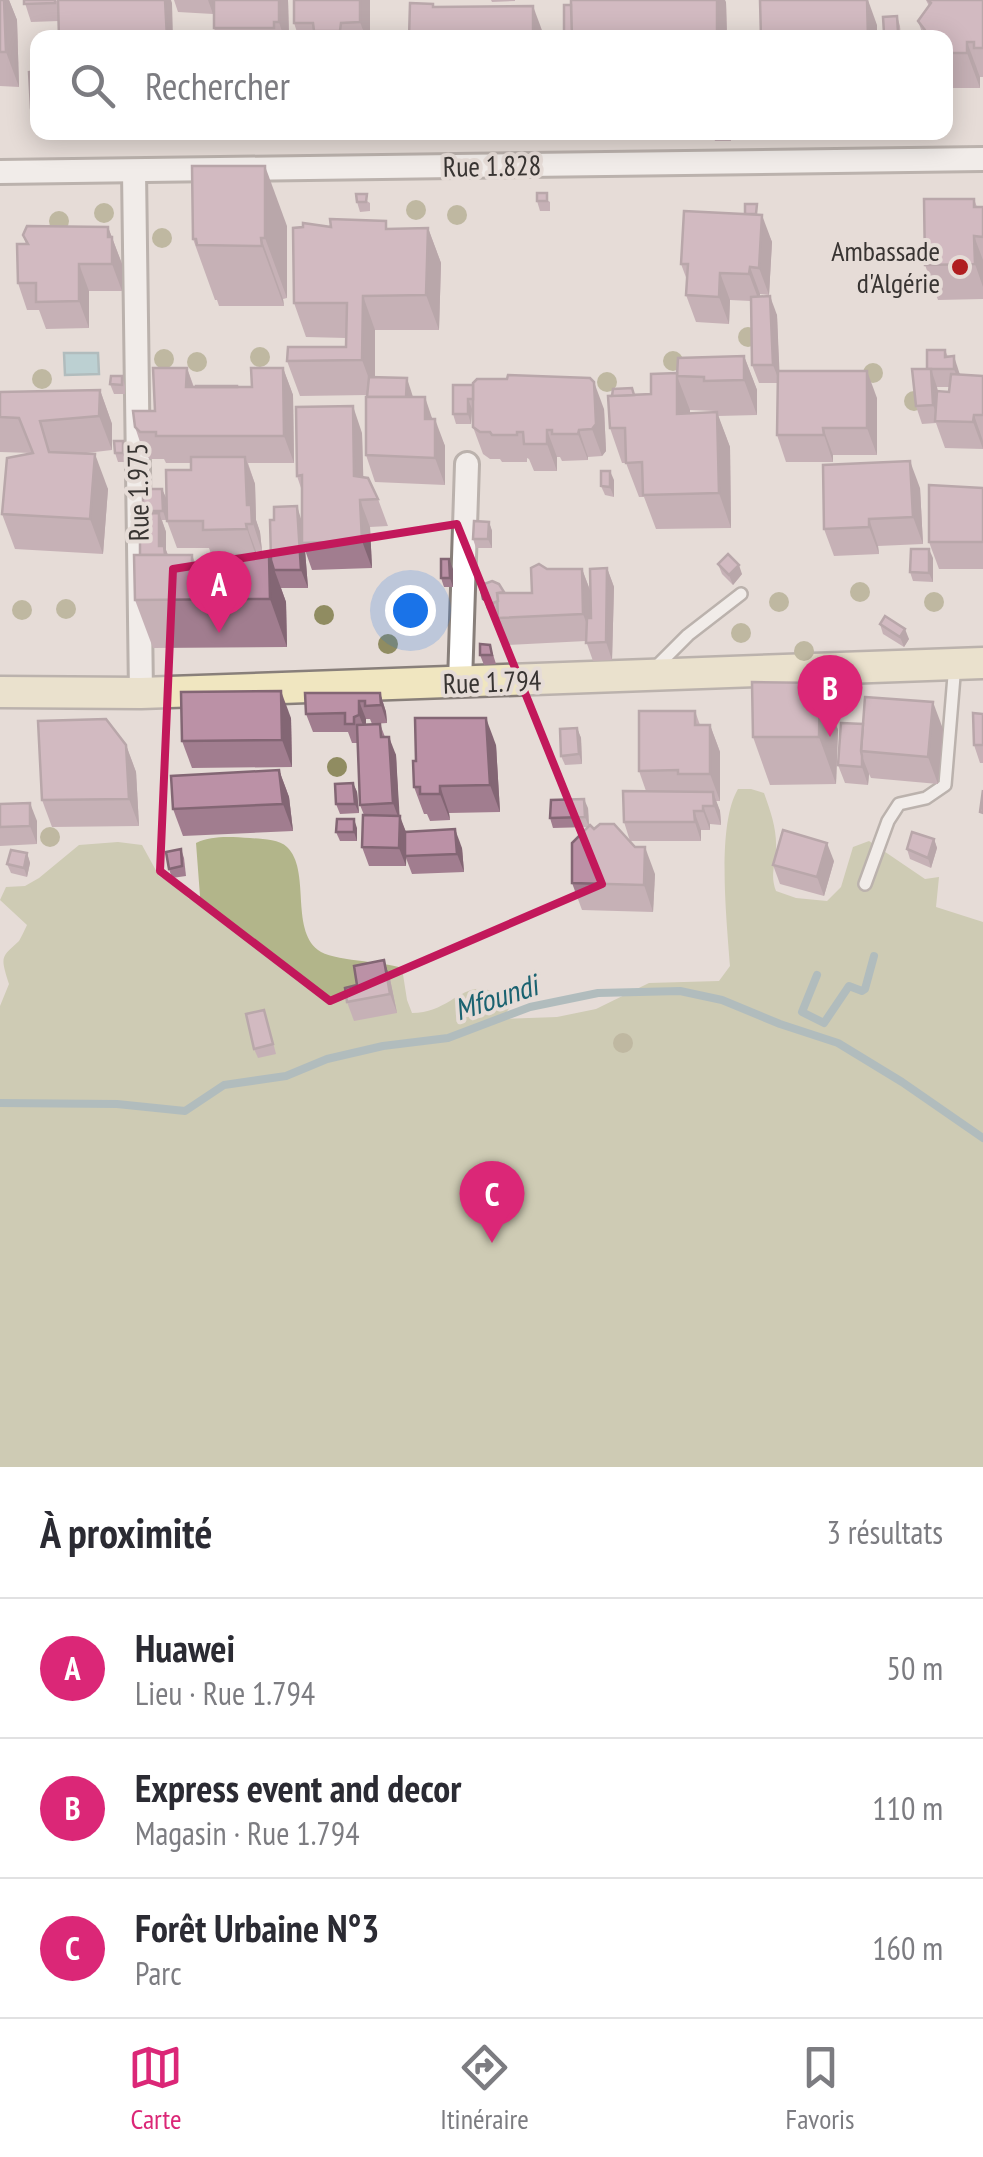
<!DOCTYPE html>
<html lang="fr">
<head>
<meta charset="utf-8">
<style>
  body { margin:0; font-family:"PT Sans Narrow",sans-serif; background:#f2f2f3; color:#2b2b33 }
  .you { position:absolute; left:410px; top:610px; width:35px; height:35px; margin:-25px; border:8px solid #fff; border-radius:50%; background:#1a73e8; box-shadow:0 0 0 15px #1a73e833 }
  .badge { display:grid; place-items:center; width:65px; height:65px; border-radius:50%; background:#db2777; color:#fff; font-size:32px; font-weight:700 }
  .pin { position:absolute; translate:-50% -82px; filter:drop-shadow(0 2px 5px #0008) }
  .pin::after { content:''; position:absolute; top:52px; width:35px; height:30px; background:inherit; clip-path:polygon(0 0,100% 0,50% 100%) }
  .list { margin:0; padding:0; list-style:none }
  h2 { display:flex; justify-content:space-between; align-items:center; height:130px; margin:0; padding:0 40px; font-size:42px }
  h2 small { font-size:32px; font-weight:400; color:#7c7c81 }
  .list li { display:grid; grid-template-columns:65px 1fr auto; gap:30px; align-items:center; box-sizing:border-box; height:140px; padding:0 40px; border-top:2px solid #e1e1e2 }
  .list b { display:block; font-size:38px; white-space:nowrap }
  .list p { margin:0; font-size:32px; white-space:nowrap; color:#7c7c81 }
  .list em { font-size:32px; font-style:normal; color:#7c7c81 }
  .icon { flex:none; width:55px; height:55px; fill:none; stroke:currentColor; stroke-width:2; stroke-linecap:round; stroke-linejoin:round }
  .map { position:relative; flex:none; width:983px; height:1467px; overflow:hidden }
  .search { position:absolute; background:#fff; box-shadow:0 5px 25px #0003; left:30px; right:30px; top:30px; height:110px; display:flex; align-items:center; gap:25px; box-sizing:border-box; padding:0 35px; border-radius:20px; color:#7c7c81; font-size:38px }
  .sheet { height:550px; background:#fff }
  nav { display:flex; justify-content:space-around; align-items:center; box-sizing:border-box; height:140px; border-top:2px solid #e1e1e2; background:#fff; font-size:28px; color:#7c7c81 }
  nav a { display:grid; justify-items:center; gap:5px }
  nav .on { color:#db2777 }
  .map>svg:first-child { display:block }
  .green { fill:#b2b58a }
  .water { fill:#8ac0cd; stroke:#71969e; stroke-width:2.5 }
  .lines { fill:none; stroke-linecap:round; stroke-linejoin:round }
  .stream { stroke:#71969e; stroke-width:8 }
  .lane-casing { stroke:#887f7a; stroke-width:16 }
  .street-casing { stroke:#887f7a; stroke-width:28 }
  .secondary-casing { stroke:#887f7a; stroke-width:35 }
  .lane { stroke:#fff; stroke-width:11 }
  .street { stroke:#fff; stroke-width:22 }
  .secondary { stroke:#f0e6c0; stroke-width:30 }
  .tree { fill:#908c61 }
  .wall { fill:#a17d8f; fill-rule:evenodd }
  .shaded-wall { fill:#836674 }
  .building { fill:#bb91a6; stroke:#836674; stroke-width:2.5 }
  .marked { fill:none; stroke:#c2185b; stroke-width:8; stroke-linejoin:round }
  .poi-dot { fill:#b01e20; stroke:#e6dcd7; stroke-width:4 }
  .labels { text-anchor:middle; stroke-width:8; stroke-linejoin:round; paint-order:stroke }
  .street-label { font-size:28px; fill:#383432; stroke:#e6dcd7 }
  .poi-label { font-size:28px; fill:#383432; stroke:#e6dcd7; text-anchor:end }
  .water-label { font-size:30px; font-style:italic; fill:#1a6270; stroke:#e6dcd7 }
</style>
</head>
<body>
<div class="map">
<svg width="983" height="1467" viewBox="0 0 983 1467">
  <rect width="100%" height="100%" fill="#e6dcd7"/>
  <!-- green -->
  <path class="green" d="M 738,789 L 751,789 L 764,793 C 771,813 777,829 776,850 C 775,867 770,875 776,891 L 796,898 L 827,901 L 841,887 L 853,847 L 869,841 L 925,879 L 939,877 L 936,907 L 983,922 L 983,1467 L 0,1467 L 0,1006 L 9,984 C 0,955 1,958 19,941 C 20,940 26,927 27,925 L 0,900 L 6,887 L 25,886 L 39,878 L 79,845 L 118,842 L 142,845 L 159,876 L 180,889 L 189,899 L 200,896 L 196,843 C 213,835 231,837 250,838 C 261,839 279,839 287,847 C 311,870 290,928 318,950 C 332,961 382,961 402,968 L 407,1000 L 412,1013 C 458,1013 466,965 512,1004 L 502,1019 L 557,1017 L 596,1009 L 649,983 L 719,981 L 730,966 C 727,922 716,826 738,789 Z"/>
  <!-- water -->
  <path class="water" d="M 64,353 L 98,353 L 99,374 L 65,375 Z"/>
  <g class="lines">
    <!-- stream -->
    <g class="stream">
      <path d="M 817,975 L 802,1012 L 824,1023 L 849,986 L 862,991 L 865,989 L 874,956"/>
      <path d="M 0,1103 L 117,1104 L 185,1111 L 224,1085 L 286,1076 L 327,1059 L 383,1046 L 448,1038 L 530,1007 L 598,993 L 680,991 L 722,1000 L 780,1024 L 838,1043 L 902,1082 L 983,1138"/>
    </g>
    <defs>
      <g id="lane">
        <path d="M 653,670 L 688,635 L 741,594"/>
        <path d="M 865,884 L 888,821 L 899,804 L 926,798 L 945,785 L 955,664"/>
      </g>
      <g id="street">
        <path d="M 134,171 L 141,693"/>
        <path d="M 0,172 L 983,159"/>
        <path d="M 460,683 L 467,464"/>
      </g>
      <path id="secondary" d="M 0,692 L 141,693 L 983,663"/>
    </defs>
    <!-- lane casing -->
    <use href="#lane" class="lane-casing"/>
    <!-- street casing -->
    <use href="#street" class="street-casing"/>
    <!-- secondary casing -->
    <use href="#secondary" class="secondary-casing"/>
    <!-- lane -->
    <use href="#lane" class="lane"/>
    <!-- street -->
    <use href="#street" class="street"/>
    <!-- secondary -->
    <use href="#secondary" class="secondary"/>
  </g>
  <!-- trees -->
  <g class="tree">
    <circle cx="416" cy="210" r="10"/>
    <circle cx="104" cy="213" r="10"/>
    <circle cx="457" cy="215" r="10"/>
    <circle cx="59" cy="221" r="10"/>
    <circle cx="162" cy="238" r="10"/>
    <circle cx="748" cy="337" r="10"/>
    <circle cx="260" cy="357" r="10"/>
    <circle cx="164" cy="359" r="10"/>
    <circle cx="673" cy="361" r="10"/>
    <circle cx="197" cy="362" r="10"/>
    <circle cx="873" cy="373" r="10"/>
    <circle cx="42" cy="379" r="10"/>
    <circle cx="607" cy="382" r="10"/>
    <circle cx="914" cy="401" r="10"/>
    <circle cx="860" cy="592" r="10"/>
    <circle cx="779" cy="602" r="10"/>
    <circle cx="934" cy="602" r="10"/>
    <circle cx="66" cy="609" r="10"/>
    <circle cx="22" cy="610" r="10"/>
    <circle cx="324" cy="615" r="10"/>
    <circle cx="741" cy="633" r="10"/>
    <circle cx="388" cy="644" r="10"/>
    <circle cx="804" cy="651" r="10"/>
    <circle cx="337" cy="767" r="10"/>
    <circle cx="50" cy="837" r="10"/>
    <circle cx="623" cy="1043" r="10"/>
  </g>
  <!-- wall -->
  <g class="wall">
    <path d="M 0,0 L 9,0 L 17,20 L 19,87 L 0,86 Z"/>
    <path d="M 24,0 L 172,3 L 59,21 L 31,22 Z"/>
    <path d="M 174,0 L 213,0 L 213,14 L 178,12 Z"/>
    <path d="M 288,0 L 289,38 L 217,38 L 214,28 Z"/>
    <path d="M 294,0 L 370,0 L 370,38 L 299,38 L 294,23 Z"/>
    <path d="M 491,0 L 515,0 L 515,1 L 492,2 Z"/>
    <path d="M 926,0 L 983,0 L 983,77 L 980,77 L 980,88 L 950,88 L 946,75 L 946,38 L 924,38 L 918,21 L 929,6 Z"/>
    <path d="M 726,2 L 727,38 L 564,38 Z"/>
    <path d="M 897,16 L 900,26 L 901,38 L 886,38 L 884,33 Z"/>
    <path d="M 38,71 L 37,127 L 31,108 Z"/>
    <path d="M 712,132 L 731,132 L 731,141 L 715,141 Z"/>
    <path d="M 875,132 L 891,132 L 891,139 L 878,139 Z"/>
    <path d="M 537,193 L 550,202 L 550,211 L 540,211 L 537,201 Z"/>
    <path d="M 356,194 L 370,203 L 370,211 L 360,212 L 357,202 Z"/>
    <path d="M 974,199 L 977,207 L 983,207 L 983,299 L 938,300 L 925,265 Z"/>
    <path d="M 760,215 L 772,242 L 769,295 L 760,294 L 760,296 L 777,315 L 779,371 L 877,398 L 877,455 L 833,455 L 833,462 L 786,462 L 777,435 L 778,383 L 759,383 L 752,365 L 751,301 L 730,300 L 729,324 L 696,322 L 686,295 L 687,280 L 681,264 Z"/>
    <path d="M 287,226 L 287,298 L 283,299 L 284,306 L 219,306 L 217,300 L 215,300 L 193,239 Z"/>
    <path d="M 108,227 L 122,264 L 122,291 L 89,291 L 89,328 L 46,329 L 39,310 L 27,310 L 18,283 L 26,244 L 23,235 Z"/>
    <path d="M 331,227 L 388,229 L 428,228 L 441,263 L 439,330 L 375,330 L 375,377 L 413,397 L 433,419 L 445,446 L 445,485 L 375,482 L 366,455 L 368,395 L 300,396 L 287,361 L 346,347 L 346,338 L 306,337 L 294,303 Z"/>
    <path d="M 945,350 L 948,357 L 960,374 L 983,376 L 983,449 L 945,448 L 936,423 L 922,424 L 916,406 L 927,369 ZM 937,387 L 949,387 L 949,392 L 938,391 Z"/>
    <path d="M 744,356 L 757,390 L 757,415 L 718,416 L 730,447 L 731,528 L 656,529 L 644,497 L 639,497 L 626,463 L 622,463 L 610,428 L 634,395 L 651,394 L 677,373 ZM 690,410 L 715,411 L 716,412 L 690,414 Z"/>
    <path d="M 187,368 L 194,387 L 252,387 L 283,368 L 293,395 L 294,463 L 248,463 L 255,484 L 256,520 L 260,532 L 262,551 L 256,551 L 256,555 L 271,560 L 302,522 L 302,491 L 297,476 L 362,433 L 363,477 L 378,499 L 388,526 L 370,527 L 372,568 L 312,570 L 305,550 L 308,588 L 281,588 L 286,602 L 287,647 L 153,648 L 135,600 L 140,555 L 143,511 L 162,489 L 166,498 L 166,520 L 162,520 L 166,532 L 166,550 L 168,555 L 192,555 L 198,570 L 216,570 L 216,557 L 212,557 L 209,548 L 177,548 L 167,521 L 191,470 L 191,463 L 166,463 L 164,459 L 150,459 L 144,454 L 135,427 L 155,411 Z"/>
    <path d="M 122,376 L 125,386 L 125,394 L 114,394 L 110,384 Z"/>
    <path d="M 453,385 L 604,409 L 606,451 L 602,456 L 588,457 L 588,460 L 562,461 L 560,457 L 557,457 L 557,471 L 534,471 L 529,459 L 527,458 L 527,462 L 502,462 L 500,459 L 490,459 L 483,454 L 473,427 L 473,409 L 472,409 L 471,424 L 456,424 L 453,414 Z"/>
    <path d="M 100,390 L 112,424 L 112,450 L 78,454 L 108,489 L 103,554 L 15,549 L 2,514 L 32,453 L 0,452 L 0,392 Z"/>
    <path d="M 123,441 L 126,451 L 127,462 L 118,462 L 115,453 Z"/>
    <path d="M 614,480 L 614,497 L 605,495 L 601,486 Z"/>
    <path d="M 920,488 L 923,544 L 878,546 L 879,554 L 834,556 L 824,529 Z"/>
    <path d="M 983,488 L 983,569 L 939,569 L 929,542 Z"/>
    <path d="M 489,522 L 492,531 L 492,548 L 476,548 L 473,539 Z"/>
    <path d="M 933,558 L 933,582 L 913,581 L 910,572 Z"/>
    <path d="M 718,564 L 742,574 L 733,585 L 722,574 Z"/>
    <path d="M 607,568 L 614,587 L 612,660 L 593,661 L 586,641 L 508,645 L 498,618 L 498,611 L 495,613 L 487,609 L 481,590 L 504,593 L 532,593 L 547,569 L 582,569 L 590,590 Z"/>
    <path d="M 453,569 L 453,587 L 444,587 L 441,578 Z"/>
    <path d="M 880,624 L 909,639 L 904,647 L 883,634 Z"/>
    <path d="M 490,645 L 496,664 L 484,665 L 480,655 Z"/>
    <path d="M 820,683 L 838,730 L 836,784 L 770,785 L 753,737 Z"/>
    <path d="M 380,693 L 386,712 L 387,723 L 372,724 L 370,719 L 366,719 L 366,725 L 380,724 L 385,737 L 396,755 L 399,816 L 406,832 L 462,848 L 464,872 L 412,874 L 406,858 L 406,866 L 369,866 L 362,847 L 364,815 L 360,805 L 358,743 L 352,743 L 348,732 L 313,732 L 306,714 Z"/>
    <path d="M 695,711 L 700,725 L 710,725 L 720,752 L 720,801 L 716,801 L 720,811 L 721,825 L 710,824 L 710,830 L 701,830 L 701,841 L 630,841 L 624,822 L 646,791 L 639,771 Z"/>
    <path d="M 983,714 L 983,763 L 980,763 L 974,745 Z"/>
    <path d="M 291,718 L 292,767 L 192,768 L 182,741 Z"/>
    <path d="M 841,723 L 943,729 L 938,784 L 871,778 L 869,774 L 868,785 L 845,783 L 838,765 Z"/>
    <path d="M 577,728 L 581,738 L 582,764 L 565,765 L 561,756 Z"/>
    <path d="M 126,745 L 136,772 L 139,826 L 52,827 L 42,800 Z"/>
    <path d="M 496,745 L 500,812 L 449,813 L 450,820 L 430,821 L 427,814 L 424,814 L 414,787 Z"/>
    <path d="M 279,770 L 289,797 L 293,831 L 183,836 L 173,809 Z"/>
    <path d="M 353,783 L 357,792 L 359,813 L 340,814 L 336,804 Z"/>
    <path d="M 0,804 L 37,821 L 37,844 L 0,846 Z"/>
    <path d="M 588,808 L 589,827 L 553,828 L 550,818 Z"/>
    <path d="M 357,828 L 357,841 L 340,841 L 336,832 Z"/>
    <path d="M 934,839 L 937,848 L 931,868 L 910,859 L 907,849 Z"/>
    <path d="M 181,849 L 184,858 L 186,876 L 172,878 L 169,869 Z"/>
    <path d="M 27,853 L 30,863 L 27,877 L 11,873 L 7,864 Z"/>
    <path d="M 834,861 L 824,896 L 780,884 L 773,865 Z"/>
    <path d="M 655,874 L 653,912 L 582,910 L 572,883 Z"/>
    <path d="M 384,960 L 390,979 L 397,1013 L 354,1021 L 347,1002 L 357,985 Z"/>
    <path d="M 267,1019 L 276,1054 L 258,1058 L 254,1049 Z"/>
  </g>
  <!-- shaded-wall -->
  <g class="shaded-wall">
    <path d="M 4,0 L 9,0 L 17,20 L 19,87 L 6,52 Z"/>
    <path d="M 165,0 L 171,0 L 172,3 L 173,38 L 167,38 Z"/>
    <path d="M 208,0 L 213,0 L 213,14 Z"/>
    <path d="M 279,0 L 288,0 L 289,38 L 284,38 L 279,22 Z"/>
    <path d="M 360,0 L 370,0 L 370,38 L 366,38 L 360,22 Z"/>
    <path d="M 717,0 L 725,0 L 726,2 L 727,38 L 718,38 L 717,35 Z"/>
    <path d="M 868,0 L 877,25 L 877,38 L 868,38 Z"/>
    <path d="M 533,6 L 543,33 L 543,38 L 533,38 Z"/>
    <path d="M 967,42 L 980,77 L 980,88 L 967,53 Z"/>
    <path d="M 265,166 L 287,226 L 287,298 L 265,238 Z"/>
    <path d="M 762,215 L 772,242 L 769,295 L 759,268 Z"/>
    <path d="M 108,227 L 122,264 L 122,291 L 112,264 Z"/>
    <path d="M 428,228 L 441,263 L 439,330 L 426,295 Z"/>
    <path d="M 974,236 L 983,260 L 983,287 L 975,264 Z"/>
    <path d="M 261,238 L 283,299 L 284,306 L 262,246 Z"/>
    <path d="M 79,264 L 89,291 L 89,328 L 79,301 Z"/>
    <path d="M 750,267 L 760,294 L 759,301 L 749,274 Z"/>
    <path d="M 720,273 L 730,300 L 729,324 L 719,297 Z"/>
    <path d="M 363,296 L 375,330 L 375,395 L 362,360 Z"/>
    <path d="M 770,296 L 777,315 L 780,383 L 773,365 Z"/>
    <path d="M 744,356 L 757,390 L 757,415 L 744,380 Z"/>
    <path d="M 954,356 L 960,375 L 961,387 L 954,369 Z"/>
    <path d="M 187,368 L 196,395 L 186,387 Z"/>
    <path d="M 283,368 L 293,395 L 294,463 L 284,436 Z"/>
    <path d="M 931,369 L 937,387 L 940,423 L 933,405 Z"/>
    <path d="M 867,371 L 877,398 L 877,455 L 867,428 Z"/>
    <path d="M 677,376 L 690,410 L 690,449 L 677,414 Z"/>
    <path d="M 407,378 L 413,397 L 406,401 Z"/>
    <path d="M 594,382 L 604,409 L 606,451 L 602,456 L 592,429 Z"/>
    <path d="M 100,390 L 112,424 L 112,450 L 99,416 Z"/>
    <path d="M 425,397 L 434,424 L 425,419 Z"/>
    <path d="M 468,399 L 472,409 L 471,424 L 468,414 Z"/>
    <path d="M 353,406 L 362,433 L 364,500 L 354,476 Z"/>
    <path d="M 717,412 L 730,447 L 731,528 L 719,493 Z"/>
    <path d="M 974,415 L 983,441 L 983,449 L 973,422 Z"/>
    <path d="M 435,419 L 445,446 L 445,485 L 435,458 Z"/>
    <path d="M 823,428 L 833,455 L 833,462 L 824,435 Z"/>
    <path d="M 547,430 L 557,457 L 557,471 L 547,444 Z"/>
    <path d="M 579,430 L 588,457 L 588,460 L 578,434 Z"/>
    <path d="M 95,454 L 108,489 L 103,554 L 90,519 Z"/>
    <path d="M 245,457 L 255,484 L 256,520 L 260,532 L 262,551 L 247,505 Z"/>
    <path d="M 910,461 L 920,488 L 923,544 L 913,517 Z"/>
    <path d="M 610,471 L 614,480 L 614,497 L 610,487 Z"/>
    <path d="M 162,489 L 166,498 L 166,520 L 163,511 Z"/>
    <path d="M 360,500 L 370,527 L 372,568 L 362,541 Z"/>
    <path d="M 297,506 L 303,525 L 302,543 L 305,550 L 308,588 L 301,570 Z"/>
    <path d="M 159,513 L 166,532 L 166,550 L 171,564 L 159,546 Z"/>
    <path d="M 869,519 L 878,546 L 879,554 L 869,527 Z"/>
    <path d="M 489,522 L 492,531 L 492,548 L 488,539 Z"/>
    <path d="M 246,524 L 256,551 L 256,556 L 247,529 Z"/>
    <path d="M 929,549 L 933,558 L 933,582 L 929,573 Z"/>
    <path d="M 269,555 L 286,602 L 287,647 L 270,599 Z"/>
    <path d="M 449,559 L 453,569 L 453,587 L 450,578 Z"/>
    <path d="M 739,565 L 742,574 L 733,585 L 729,575 Z"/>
    <path d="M 607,568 L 614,587 L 612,660 L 606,642 Z"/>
    <path d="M 582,569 L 592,596 L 593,641 L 583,614 Z"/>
    <path d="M 905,629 L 909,639 L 904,647 L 900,637 Z"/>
    <path d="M 820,683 L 838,730 L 836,784 L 819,737 Z"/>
    <path d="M 281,691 L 291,718 L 292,767 L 282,740 Z"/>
    <path d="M 380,693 L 386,712 L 387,723 L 381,705 Z"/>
    <path d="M 359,701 L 366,719 L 366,733 L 359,715 Z"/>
    <path d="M 933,702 L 943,729 L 938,784 L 928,757 Z"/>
    <path d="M 486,718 L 496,745 L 500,812 L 490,785 Z"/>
    <path d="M 710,725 L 720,752 L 720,801 L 710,774 Z"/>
    <path d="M 577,728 L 581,738 L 582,764 L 579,754 Z"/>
    <path d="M 389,737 L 396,755 L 400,822 L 393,803 Z"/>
    <path d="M 126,745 L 136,772 L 139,826 L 129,799 Z"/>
    <path d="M 862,756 L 869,774 L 868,785 L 862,767 Z"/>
    <path d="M 279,770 L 289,797 L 293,831 L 283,804 Z"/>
    <path d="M 353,783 L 357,792 L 359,813 L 355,804 Z"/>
    <path d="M 440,786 L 449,813 L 450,820 L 440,794 Z"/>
    <path d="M 713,792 L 720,811 L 721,825 L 714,806 Z"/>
    <path d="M 584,799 L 588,808 L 589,827 L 585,817 Z"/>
    <path d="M 30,803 L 37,821 L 37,844 L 30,826 Z"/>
    <path d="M 703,806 L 710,824 L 710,830 L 703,811 Z"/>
    <path d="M 694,811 L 701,830 L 701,841 L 695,822 Z"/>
    <path d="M 400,816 L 407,835 L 406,866 L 399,848 Z"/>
    <path d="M 354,819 L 357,828 L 357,841 L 354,832 Z"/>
    <path d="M 455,829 L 462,848 L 464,872 L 457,854 Z"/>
    <path d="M 934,839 L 937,848 L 931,868 L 928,858 Z"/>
    <path d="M 827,843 L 834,861 L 824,896 L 817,877 Z"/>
    <path d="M 645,847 L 655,874 L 653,912 L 644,885 Z"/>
    <path d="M 27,853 L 30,863 L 27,877 L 24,868 Z"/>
    <path d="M 384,960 L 390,979 L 397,1013 L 390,994 Z"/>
  </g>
  <!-- building -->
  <g class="building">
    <path d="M 0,0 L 4,0 L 6,52 L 0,52 Z"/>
    <path d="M 24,0 L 55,0 L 55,3 L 24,4 Z"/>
    <path d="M 58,0 L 165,0 L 167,38 L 59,38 Z"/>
    <path d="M 214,0 L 279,0 L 279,22 L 274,22 L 274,28 L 214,28 Z"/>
    <path d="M 294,0 L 360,0 L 360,22 L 341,23 L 340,31 L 314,31 L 313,23 L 294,23 Z"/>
    <path d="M 571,0 L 717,0 L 717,35 L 571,36 Z"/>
    <path d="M 760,0 L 867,0 L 868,38 L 761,38 Z"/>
    <path d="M 928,0 L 983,0 L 983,48 L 974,48 L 974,42 L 967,42 L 967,53 L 946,53 L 946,38 L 924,38 L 925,30 L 918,21 L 931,3 Z"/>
    <path d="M 410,3 L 433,4 L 433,7 L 533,6 L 533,38 L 409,38 Z"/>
    <path d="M 564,5 L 571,5 L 572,38 L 564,38 Z"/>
    <path d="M 897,16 L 898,32 L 884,33 L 883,17 Z"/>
    <path d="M 38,71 L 38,108 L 31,108 L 29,72 Z"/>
    <path d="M 192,166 L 265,166 L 265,238 L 261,238 L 262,246 L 197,245 L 196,239 L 193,239 Z"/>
    <rect x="537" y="193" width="10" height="8"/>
    <path d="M 356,194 L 367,194 L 366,202 L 357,202 Z"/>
    <path d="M 924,199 L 974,199 L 974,207 L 983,207 L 983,237 L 974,236 L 975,264 L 925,265 Z"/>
    <path d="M 745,204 L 757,204 L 756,214 L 745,214 Z"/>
    <path d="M 684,211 L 762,215 L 759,268 L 750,267 L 749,274 L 720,273 L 719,297 L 686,295 L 688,264 L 681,264 Z"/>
    <path d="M 330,219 L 386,221 L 386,229 L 428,228 L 426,295 L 363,296 L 362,360 L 287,361 L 288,347 L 346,347 L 347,303 L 294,303 L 293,228 L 303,227 L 303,223 L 331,227 Z"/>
    <path d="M 27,226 L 108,227 L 108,237 L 112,237 L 112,264 L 79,264 L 79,301 L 36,302 L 36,283 L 18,283 L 17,244 L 28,244 L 23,235 Z"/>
    <path d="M 770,296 L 773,365 L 752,365 L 751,297 Z"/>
    <path d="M 927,350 L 945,350 L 945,357 L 954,356 L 954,369 L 927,369 Z"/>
    <path d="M 744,356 L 744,380 L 704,381 L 704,377 L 677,376 L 678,358 Z"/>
    <path d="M 153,368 L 187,368 L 186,387 L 252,387 L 251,368 L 283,368 L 284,436 L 156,436 L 156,432 L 140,432 L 135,427 L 133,411 L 155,411 Z"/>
    <path d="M 912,369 L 931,369 L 933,405 L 916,406 Z"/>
    <path d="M 778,371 L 867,371 L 867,428 L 823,428 L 824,435 L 777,435 Z"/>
    <path d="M 677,373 L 677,414 L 717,412 L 719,493 L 643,495 L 642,462 L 626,463 L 625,428 L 610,428 L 608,396 L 651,394 L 651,374 Z"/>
    <path d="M 951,374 L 983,376 L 983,415 L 974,415 L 973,422 L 935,421 L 937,391 L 949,392 Z"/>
    <path d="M 508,375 L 590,378 L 594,382 L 596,424 L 592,429 L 579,430 L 578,434 L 552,434 L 552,430 L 547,430 L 547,444 L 524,444 L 523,432 L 517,432 L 517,435 L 492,435 L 490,432 L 480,432 L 473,427 L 473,383 L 477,379 L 507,379 Z"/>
    <path d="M 111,376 L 122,376 L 122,385 L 110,384 Z"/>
    <path d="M 369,377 L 407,378 L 406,397 L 367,397 Z"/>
    <path d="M 453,385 L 473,385 L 473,399 L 468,399 L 468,414 L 453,414 Z"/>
    <rect x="196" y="386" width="41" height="1"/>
    <path d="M 632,388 L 634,395 L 612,396 L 613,389 Z"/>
    <path d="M 100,390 L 99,416 L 40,421 L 49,452 L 95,454 L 90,519 L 2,514 L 7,458 L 33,453 L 19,418 L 0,417 L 0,392 Z"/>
    <path d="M 366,397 L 425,397 L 425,419 L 435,419 L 435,458 L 366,455 Z"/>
    <path d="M 353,406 L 354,476 L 368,478 L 378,499 L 360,500 L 362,541 L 302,543 L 302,475 L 297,476 L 296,407 Z"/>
    <path d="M 114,441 L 123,441 L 123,453 L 115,453 Z"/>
    <path d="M 191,457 L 245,457 L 247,505 L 251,505 L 252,524 L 246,524 L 247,529 L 203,530 L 203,521 L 167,521 L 166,470 L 191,470 Z"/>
    <path d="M 910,461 L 913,517 L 869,519 L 869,527 L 824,529 L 823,465 Z"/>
    <path d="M 601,471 L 610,471 L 610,487 L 601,486 Z"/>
    <path d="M 929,485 L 983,488 L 983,542 L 929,542 Z"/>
    <path d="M 143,489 L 162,489 L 163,511 L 143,511 Z"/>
    <path d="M 297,506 L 301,570 L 274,570 L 271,560 L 270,520 L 274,520 L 274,507 Z"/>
    <path d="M 159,513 L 159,546 L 164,546 L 165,555 L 140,555 L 140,514 Z"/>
    <path d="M 474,521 L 489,522 L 488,539 L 473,539 Z"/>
    <path d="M 911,549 L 929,549 L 929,573 L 910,572 Z"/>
    <path d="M 728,554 L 739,565 L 729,575 L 718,564 Z"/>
    <path d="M 134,555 L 192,555 L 192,570 L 216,570 L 216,555 L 269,555 L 270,599 L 135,600 Z"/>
    <path d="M 441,559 L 449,559 L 450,578 L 441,578 Z"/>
    <path d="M 539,564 L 547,569 L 582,569 L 583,614 L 498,618 L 497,593 L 532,593 L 531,568 Z"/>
    <path d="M 607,568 L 606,642 L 586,643 L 587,618 L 591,618 L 590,569 Z"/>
    <path d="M 492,581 L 499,584 L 504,592 L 497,593 L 498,601 L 491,604 L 483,599 L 481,590 L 484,584 Z"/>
    <path d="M 885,616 L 905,629 L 900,637 L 880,624 Z"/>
    <path d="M 480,644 L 490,645 L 492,655 L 480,655 Z"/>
    <path d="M 752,682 L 820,683 L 819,737 L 753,737 Z"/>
    <path d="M 281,691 L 282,740 L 182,741 L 181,692 Z"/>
    <path d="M 305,693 L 380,693 L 381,705 L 365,706 L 365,701 L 359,701 L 359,715 L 354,717 L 354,724 L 345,724 L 345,713 L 306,714 Z"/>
    <path d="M 865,697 L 933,702 L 928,757 L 861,751 Z"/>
    <path d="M 639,711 L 695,711 L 695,725 L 710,725 L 710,774 L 678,774 L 678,770 L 639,771 Z"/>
    <path d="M 973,713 L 983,714 L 983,745 L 974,745 Z"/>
    <path d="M 415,718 L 486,718 L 490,785 L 440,786 L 440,794 L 420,794 L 420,787 L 414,787 L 413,761 L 416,761 Z"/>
    <path d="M 106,719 L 126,745 L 129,799 L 42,800 L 38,721 Z"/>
    <path d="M 841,723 L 863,724 L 861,751 L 862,756 L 862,767 L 838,765 Z"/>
    <path d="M 380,724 L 381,737 L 389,737 L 393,803 L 360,805 L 357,725 Z"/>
    <path d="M 577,728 L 579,754 L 561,756 L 560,729 Z"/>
    <path d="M 279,770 L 283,804 L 173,809 L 171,776 Z"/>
    <path d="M 353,783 L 355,804 L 336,804 L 335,784 Z"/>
    <path d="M 983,790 L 983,813 L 980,812 Z"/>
    <path d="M 623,791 L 713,792 L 714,806 L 703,806 L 703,811 L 694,811 L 695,822 L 624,822 Z"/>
    <path d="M 584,799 L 585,817 L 550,818 L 551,800 Z"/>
    <path d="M 30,803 L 30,826 L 0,827 L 0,804 Z"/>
    <path d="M 363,815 L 400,816 L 399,848 L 362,847 Z"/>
    <path d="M 337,819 L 354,819 L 354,832 L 336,832 Z"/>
    <path d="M 600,824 L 614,824 L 635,847 L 645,847 L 644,885 L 572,883 L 572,843 L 590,825 L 594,829 Z"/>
    <path d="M 455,829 L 457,854 L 405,856 L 405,832 Z"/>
    <path d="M 783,830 L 827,843 L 817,877 L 773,865 Z"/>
    <path d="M 912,832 L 934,839 L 928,858 L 907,849 Z"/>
    <path d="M 181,849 L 182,866 L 169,869 L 166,852 Z"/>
    <path d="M 11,850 L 27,853 L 24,868 L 7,864 Z"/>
    <path d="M 384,960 L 390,994 L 347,1002 L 345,988 L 357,985 L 354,966 Z"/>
    <path d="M 264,1010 L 273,1044 L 254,1049 L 246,1014 Z"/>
  </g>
  <!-- marked area -->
  <path d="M0 0H983V1467H0ZM 457,524 L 602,884 L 330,1001 L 160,871 L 173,569 Z" fill="#e6dcd7" fill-opacity=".55" fill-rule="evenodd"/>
  <path class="marked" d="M 457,524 L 602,884 L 330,1001 L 160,871 L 173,569 Z"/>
  <!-- markers -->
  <circle class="poi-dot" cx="960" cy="267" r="10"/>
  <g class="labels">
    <!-- street labels -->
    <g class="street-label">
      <text transform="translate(492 166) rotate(-1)" y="10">Rue 1.828</text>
      <text transform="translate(138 492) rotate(-91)" y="10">Rue 1.975</text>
      <text transform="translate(492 682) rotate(-2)" y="10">Rue 1.794</text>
    </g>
    <!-- poi labels -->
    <g class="poi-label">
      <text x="940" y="261">Ambassade<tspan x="940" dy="32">d'Algérie</tspan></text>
    </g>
    <!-- water labels -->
    <g class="water-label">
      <text transform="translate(496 998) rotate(-18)" y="10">Mfoundi</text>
    </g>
  </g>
</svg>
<div class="you"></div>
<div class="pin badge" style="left:219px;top:633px">A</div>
<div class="pin badge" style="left:830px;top:737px">B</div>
<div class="pin badge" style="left:492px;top:1243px">C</div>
<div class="search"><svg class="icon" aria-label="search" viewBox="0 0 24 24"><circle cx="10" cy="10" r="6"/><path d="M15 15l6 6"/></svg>Rechercher</div>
</div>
<section class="sheet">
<h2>À proximité<small>3 résultats</small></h2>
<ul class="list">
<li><span class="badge">A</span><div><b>Huawei</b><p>Lieu · Rue 1.794</p></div><em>50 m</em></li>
<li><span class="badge">B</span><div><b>Express event and decor</b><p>Magasin · Rue 1.794</p></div><em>110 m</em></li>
<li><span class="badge">C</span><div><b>Forêt Urbaine N°3</b><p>Parc</p></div><em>160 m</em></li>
</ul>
</section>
<nav>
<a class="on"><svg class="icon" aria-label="map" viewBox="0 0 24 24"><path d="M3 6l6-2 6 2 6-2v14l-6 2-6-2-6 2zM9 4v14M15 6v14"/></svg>Carte</a>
<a><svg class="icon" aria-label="directions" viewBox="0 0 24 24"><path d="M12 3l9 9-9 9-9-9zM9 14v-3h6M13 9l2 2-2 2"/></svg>Itinéraire</a>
<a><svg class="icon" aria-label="saved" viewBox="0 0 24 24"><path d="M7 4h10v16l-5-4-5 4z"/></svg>Favoris</a>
</nav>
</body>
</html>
